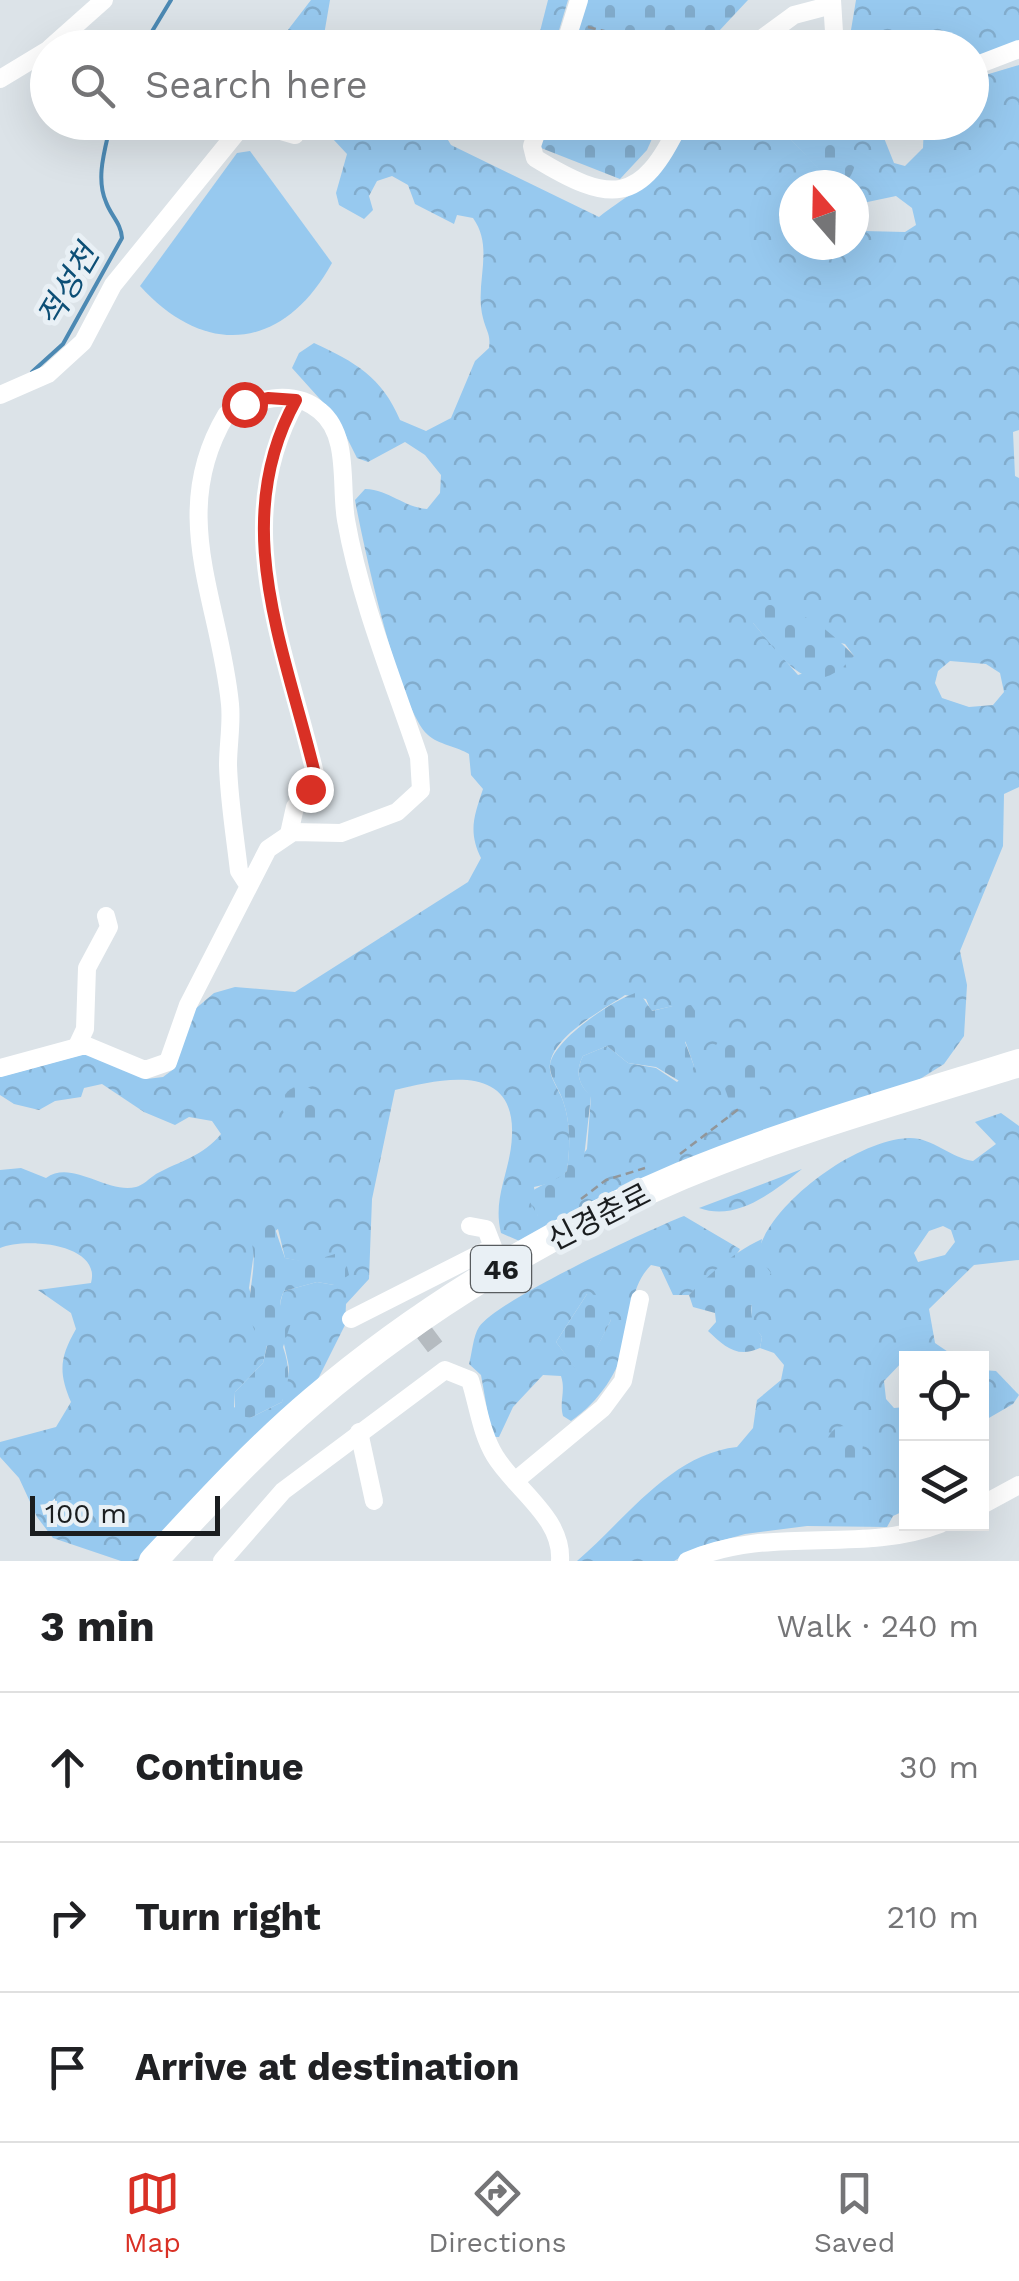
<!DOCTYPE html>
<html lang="en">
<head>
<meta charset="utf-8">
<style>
  body { margin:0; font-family:"Work Sans","Noto Sans KR",sans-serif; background:#f6f6f6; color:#202124 }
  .controls { position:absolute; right:30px; bottom:30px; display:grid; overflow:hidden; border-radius:0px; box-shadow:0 10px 40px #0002 }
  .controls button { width:90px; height:90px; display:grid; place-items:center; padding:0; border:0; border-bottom:2px solid #e0e0e0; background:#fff; color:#202124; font:50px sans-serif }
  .compass { position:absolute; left:779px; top:170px; width:90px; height:90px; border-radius:50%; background:#fff; box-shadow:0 10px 40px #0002; rotate:340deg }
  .scale { position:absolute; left:30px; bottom:25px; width:190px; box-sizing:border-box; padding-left:10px; border:5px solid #1a1d1f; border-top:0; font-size:28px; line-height:35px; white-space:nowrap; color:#1a1d1f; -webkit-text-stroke:8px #e9f0f5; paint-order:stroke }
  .stop { position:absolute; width:30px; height:30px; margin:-22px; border:8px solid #d93025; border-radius:50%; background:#fff }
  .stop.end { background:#d93025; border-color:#fff; box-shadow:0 2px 10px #0008 }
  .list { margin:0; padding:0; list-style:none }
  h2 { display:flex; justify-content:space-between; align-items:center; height:130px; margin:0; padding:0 40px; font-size:42px }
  h2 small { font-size:32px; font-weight:400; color:#757577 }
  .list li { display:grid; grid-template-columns:65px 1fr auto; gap:30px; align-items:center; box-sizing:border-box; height:150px; padding:0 40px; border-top:2px solid #e0e0e0 }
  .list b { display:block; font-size:38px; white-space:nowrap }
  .list em { font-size:32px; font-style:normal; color:#757577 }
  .icon { flex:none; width:55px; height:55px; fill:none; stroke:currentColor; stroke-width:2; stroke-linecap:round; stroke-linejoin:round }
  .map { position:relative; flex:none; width:1019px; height:1561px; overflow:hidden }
  .search { position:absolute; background:#fff; box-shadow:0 10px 40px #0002; left:30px; right:30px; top:30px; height:110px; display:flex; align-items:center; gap:25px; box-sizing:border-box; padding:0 35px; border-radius:55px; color:#757577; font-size:38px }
  .sheet { height:580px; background:#fff }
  nav { display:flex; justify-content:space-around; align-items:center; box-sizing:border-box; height:140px; border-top:2px solid #e0e0e0; background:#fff; font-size:28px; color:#757577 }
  nav a { display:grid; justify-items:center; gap:5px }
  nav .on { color:#d93025 }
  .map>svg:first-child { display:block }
  .forest { fill:url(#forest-crowns); fill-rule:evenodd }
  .cemetery { fill:url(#cemetery-stones) }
  .pitch { fill:#97c9ef }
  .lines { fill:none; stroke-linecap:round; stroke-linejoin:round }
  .stream { stroke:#4c89b3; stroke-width:4 }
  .minor-tunnel { stroke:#b5bbc0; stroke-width:18; stroke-dasharray:18 9; stroke-linecap:butt }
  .path { stroke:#91969a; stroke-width:2.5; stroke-dasharray:8 5; stroke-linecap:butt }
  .minor { stroke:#fff; stroke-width:18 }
  .highway { stroke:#fff; stroke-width:28 }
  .route { stroke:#d93025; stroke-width:12 }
  .labels { text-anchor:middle; stroke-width:10; stroke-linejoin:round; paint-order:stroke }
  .shield { fill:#e9f0f5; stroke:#585c5f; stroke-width:2.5 }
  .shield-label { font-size:28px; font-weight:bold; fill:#1a1d1f }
  .street-label { font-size:30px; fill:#1a1d1f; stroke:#e9f0f5 }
  .water-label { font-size:32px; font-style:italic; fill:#0d4f76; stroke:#e9f0f5 }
</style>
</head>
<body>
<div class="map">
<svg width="1019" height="1561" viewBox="0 0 1019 1561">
  <defs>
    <pattern id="forest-crowns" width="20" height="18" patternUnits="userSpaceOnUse" patternTransform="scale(2.5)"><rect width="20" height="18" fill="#97c9ef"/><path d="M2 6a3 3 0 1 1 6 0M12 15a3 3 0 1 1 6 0" fill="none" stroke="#82accc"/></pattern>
    <pattern id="cemetery-stones" width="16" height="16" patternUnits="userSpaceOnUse" patternTransform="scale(2.5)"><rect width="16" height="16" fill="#97c9ef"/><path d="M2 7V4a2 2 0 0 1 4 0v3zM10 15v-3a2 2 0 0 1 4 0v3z" fill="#82accc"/></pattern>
  </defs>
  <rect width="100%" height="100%" fill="#dce3e8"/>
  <!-- forest -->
  <g class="forest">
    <path d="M 311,0 L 330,0 L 324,35 L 362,47 L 245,47 L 284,35 Z"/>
    <path d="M 548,0 L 568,0 L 554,47 L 536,47 Z"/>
    <path d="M 856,0 L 1019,0 L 1019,42 L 972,58 L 972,48 L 848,48 Z"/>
    <path d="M 785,32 L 820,37 L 821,47 L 760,48 Z"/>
    <path d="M 1019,65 L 1019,430 L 1013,432 L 1015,476 L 1019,478 L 1019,787 L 1004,794 L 1003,846 L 960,951 L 967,985 L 964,1036 L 944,1064 L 920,1079 L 524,1243 L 501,1233 C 492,1197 511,1171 512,1135 C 515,1061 440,1079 395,1090 L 372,1199 L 369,1279 L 346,1304 L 345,1325 L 312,1391 L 177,1517 L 137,1561 L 121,1561 L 53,1538 L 37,1517 L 19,1478 L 0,1457 L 0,1442 L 56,1427 L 71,1402 C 58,1372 60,1357 76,1329 L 71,1313 L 38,1290 L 91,1283 C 102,1243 24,1237 0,1248 L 0,1170 L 21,1168 L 46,1178 C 72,1159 106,1194 136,1187 C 142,1186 150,1178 156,1174 C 180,1161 203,1156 221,1134 L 212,1121 L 189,1117 L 175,1125 L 144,1112 L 102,1084 L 84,1088 L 81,1097 L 55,1101 L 39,1110 L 14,1104 L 0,1095 L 0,1077 L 85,1054 L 110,1059 L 147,1079 L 163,1077 L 175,1068 L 194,1010 L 214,993 L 235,987 L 295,992 L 468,882 L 481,858 C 468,832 474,816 483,789 L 471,775 L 469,754 C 458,747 437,744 428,735 C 399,709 363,544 355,500 L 365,489 C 390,490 403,507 427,509 L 440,493 L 441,475 L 425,455 L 405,442 L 368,462 L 357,458 L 337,418 L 292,368 L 299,353 L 314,343 C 355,362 382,377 400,420 L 426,431 L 451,418 L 475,361 L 489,348 C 491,334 486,331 483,318 C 474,283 495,249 473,218 L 457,215 L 454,224 L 415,204 L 408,185 L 392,176 L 377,181 L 369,196 L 373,210 L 364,219 L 339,205 L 336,193 L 347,154 L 332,138 L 297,123 L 474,123 L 449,125 L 445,135 L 451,145 L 599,217 C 650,179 658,183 687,123 L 775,123 L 831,181 L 850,135 L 842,123 L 878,123 L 894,163 L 905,166 L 923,148 L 924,123 L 972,122 L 972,79 ZM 794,185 L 854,185 L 854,216 L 858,204 L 896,196 L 912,208 L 916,225 L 905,232 L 864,231 L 854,220 L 854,245 L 794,245 ZM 753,623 L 845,644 L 854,656 L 798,675 ZM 950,661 L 986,664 L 1000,673 L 1004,692 L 993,705 L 969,707 L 942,698 L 935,683 L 938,671 ZM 625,995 L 646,999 L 651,1011 L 673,1006 L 694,1066 L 677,1082 L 656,1068 L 628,1063 L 607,1046 L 583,1056 C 575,1072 578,1084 591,1097 L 587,1149 L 538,1216 L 534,1187 L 556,1182 L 567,1171 C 570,1148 571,1124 563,1101 C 559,1089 548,1076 550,1064 C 554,1035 603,1010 625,995 ZM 278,1229 L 285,1258 L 309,1263 L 335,1255 L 334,1285 L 317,1282 L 284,1291 C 274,1312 284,1341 288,1362 C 291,1374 284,1390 282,1402 L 250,1418 L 234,1407 L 235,1392 L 263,1363 L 267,1345 L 249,1288 L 255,1245 Z"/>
    <path d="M 1001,1113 L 1019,1126 L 1019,1260 L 974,1265 L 929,1309 L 935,1343 L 957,1358 L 906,1358 L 884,1381 L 886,1399 L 894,1408 L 906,1407 L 906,1510 L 893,1516 L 887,1527 L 807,1526 L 745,1534 L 699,1547 L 674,1561 L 577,1561 C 626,1519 671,1454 737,1447 L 753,1428 L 757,1400 L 781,1380 L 784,1365 L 774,1353 L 760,1348 L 762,1337 L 751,1322 C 752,1297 752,1259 764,1237 C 786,1193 858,1141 908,1138 C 932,1137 951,1158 973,1161 L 996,1144 L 975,1122 ZM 943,1226 L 951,1230 L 955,1242 L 945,1255 L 918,1262 L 914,1253 L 929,1231 Z"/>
    <path d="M 802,1169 C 773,1192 737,1222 699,1208 Z"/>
    <path d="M 684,1216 L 740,1249 C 729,1268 705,1279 689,1295 L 673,1295 L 660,1267 L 651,1265 C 630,1287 633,1310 627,1338 C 619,1372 599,1402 571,1421 L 563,1416 C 559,1401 566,1391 561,1376 L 543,1375 L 513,1407 L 499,1437 L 492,1437 L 481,1375 L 469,1364 C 472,1354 473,1336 479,1327 C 497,1300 648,1230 684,1216 ZM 587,1294 L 611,1320 L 582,1376 L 556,1342 Z"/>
    <path d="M 982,1370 L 996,1371 L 1019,1395 L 1013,1404 L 982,1422 Z"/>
  </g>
  <!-- cemetery -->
  <g class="cemetery">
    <path d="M 583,0 L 748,0 L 704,47 L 568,48 Z"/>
    <path d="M 543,123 L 659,123 L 647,150 L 620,179 L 536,146 Z"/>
    <path d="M 775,123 L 842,123 C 854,141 862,163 847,181 L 831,182 Z"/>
    <path d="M 767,604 C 804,611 829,629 854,656 C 810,706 785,660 753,623 L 755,611 Z"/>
    <path d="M 639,992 L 652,1011 L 689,1002 L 700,1018 L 696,1034 L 685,1042 L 694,1066 L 686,1085 L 656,1067 L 628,1063 L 607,1046 L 583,1056 C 575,1072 578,1084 591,1096 L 580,1193 L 547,1219 L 538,1216 L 527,1197 C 537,1183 554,1184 567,1171 C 570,1148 571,1124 563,1101 C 560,1090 549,1077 550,1065 C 553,1040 616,997 639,992 Z"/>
    <path d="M 722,1035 L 745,1042 L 757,1054 L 761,1101 L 730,1103 L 712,1052 Z"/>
    <circle cx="301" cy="1105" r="19"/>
    <path d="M 271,1217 L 285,1258 L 309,1262 L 335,1254 L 346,1262 L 349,1275 L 334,1285 L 317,1282 L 284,1291 C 277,1305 280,1313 291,1323 L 283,1347 C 290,1367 290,1382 282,1402 L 250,1418 L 235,1414 L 235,1392 L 263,1363 L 267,1346 C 229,1312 268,1270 247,1231 L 253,1220 Z"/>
    <path d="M 762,1239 L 759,1257 L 771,1273 C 755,1300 740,1305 762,1337 L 760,1348 C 737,1359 724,1346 708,1331 L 716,1322 L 715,1313 L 693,1307 L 689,1295 C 709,1274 737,1250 762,1239 Z"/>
    <path d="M 587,1294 L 604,1296 L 611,1320 L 596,1350 L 601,1369 L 590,1378 L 581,1376 L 556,1342 Z"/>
    <circle cx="845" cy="1444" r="18"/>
  </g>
  <!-- pitch -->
  <path class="pitch" d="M 250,151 L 332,263 C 284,350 206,359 140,286 L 237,153 Z"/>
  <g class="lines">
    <!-- stream -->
    <g class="stream">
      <path d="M 142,48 L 171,0"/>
      <path d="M 32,372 L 63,344 L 122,238 C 121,223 111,216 106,202 C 95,177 106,147 111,122"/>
    </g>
    <!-- minor-tunnel -->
    <path class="minor-tunnel" d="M 408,1311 L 439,1352"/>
    <!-- path -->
    <g class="path">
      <path d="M 588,27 L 673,48"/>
      <path d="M 680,1154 L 740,1108"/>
      <path d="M 581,1199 L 606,1180 L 645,1168"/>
    </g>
    <!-- minor -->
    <g class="minor">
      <path d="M 832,0 L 835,48"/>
      <path d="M 50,48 L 104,0"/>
      <path d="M 564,48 L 579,0"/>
      <path d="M 749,48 L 794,15 L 832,5 L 830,0"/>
      <path d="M 972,67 L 1019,49"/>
      <path d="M 0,79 L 48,50"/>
      <path d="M 540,122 L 532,146 L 535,158 C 610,204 641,206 680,122"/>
      <path d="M 0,395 L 48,374 L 83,342 L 113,285 L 238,131 L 257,124 L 295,135"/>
      <path d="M 289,834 L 295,807 L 316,778 C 287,650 226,525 297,400"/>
      <path d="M 77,1046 L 85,1029 L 87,968 L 109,927 L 106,916"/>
      <path d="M 0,1068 L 85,1045 L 145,1070 L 168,1062 L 188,1005 L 268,849 L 293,832 L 341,833 L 397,812 L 421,790 L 419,757 C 393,680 360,600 346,520 C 340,486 350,435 320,411 C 293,388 253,399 226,415 C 167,514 220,601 230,704 C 232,724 228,745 228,765 C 229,800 235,836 239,871 L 248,885"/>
      <path d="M 351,1319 L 493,1247 L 486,1229 L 470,1226"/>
      <path d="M 359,1432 L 374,1501"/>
      <path d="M 515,1481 L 603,1408 L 623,1381 L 640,1299"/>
      <path d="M 982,1505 L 1019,1485"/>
      <path d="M 222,1561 L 283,1491 L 445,1370 L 470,1380 C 478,1405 481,1433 495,1456 C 516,1490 563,1518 560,1561"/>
      <path d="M 687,1561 C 771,1524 859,1555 940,1524"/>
    </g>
    <!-- highway -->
    <path class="highway" d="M 153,1561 C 204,1506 256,1449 314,1400 C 422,1308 550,1231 681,1176 C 790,1131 906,1098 1019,1063"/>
  </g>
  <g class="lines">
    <!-- route -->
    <path class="route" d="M 244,404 L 268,398 L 296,400 C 227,524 286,651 316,778 L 310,789"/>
  </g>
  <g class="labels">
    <!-- shield labels -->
    <rect class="shield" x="471" y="1246" width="60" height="46" rx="8"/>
    <g class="shield-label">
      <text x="501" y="1279">46</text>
    </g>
    <!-- street labels -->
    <g class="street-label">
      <text transform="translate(599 1217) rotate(-27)" y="10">신경춘로</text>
    </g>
    <!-- water labels -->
    <g class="water-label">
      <text transform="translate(68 286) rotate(-60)" y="11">적성천</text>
    </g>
  </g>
</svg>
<div class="controls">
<button><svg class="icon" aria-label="locate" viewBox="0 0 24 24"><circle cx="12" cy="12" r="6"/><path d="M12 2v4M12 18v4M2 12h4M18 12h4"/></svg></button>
<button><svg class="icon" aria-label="layers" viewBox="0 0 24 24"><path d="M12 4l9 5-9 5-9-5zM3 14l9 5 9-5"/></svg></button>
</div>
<svg class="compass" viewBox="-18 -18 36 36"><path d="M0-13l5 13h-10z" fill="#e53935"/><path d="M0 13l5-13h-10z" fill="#757577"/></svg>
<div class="scale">100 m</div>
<div class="stop" style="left:244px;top:404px"></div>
<div class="stop end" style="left:310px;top:789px"></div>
<div class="search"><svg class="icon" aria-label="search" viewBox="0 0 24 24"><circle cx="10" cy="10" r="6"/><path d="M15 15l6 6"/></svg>Search here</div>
</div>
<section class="sheet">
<h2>3 min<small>Walk · 240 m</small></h2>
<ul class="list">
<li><svg class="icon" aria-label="ahead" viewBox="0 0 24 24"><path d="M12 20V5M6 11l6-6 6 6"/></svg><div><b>Continue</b></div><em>30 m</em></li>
<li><svg class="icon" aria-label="right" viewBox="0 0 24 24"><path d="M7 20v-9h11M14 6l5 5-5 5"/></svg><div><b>Turn right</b></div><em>210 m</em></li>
<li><svg class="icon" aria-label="arrive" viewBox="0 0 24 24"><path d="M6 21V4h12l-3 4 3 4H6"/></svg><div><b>Arrive at destination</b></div></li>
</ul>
</section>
<nav>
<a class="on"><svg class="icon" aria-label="map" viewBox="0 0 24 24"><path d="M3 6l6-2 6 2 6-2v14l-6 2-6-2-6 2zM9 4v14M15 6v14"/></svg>Map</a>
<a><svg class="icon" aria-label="directions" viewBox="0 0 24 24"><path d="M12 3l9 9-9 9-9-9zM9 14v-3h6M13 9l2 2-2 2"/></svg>Directions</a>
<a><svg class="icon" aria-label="saved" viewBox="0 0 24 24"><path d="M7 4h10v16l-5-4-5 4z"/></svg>Saved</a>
</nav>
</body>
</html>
